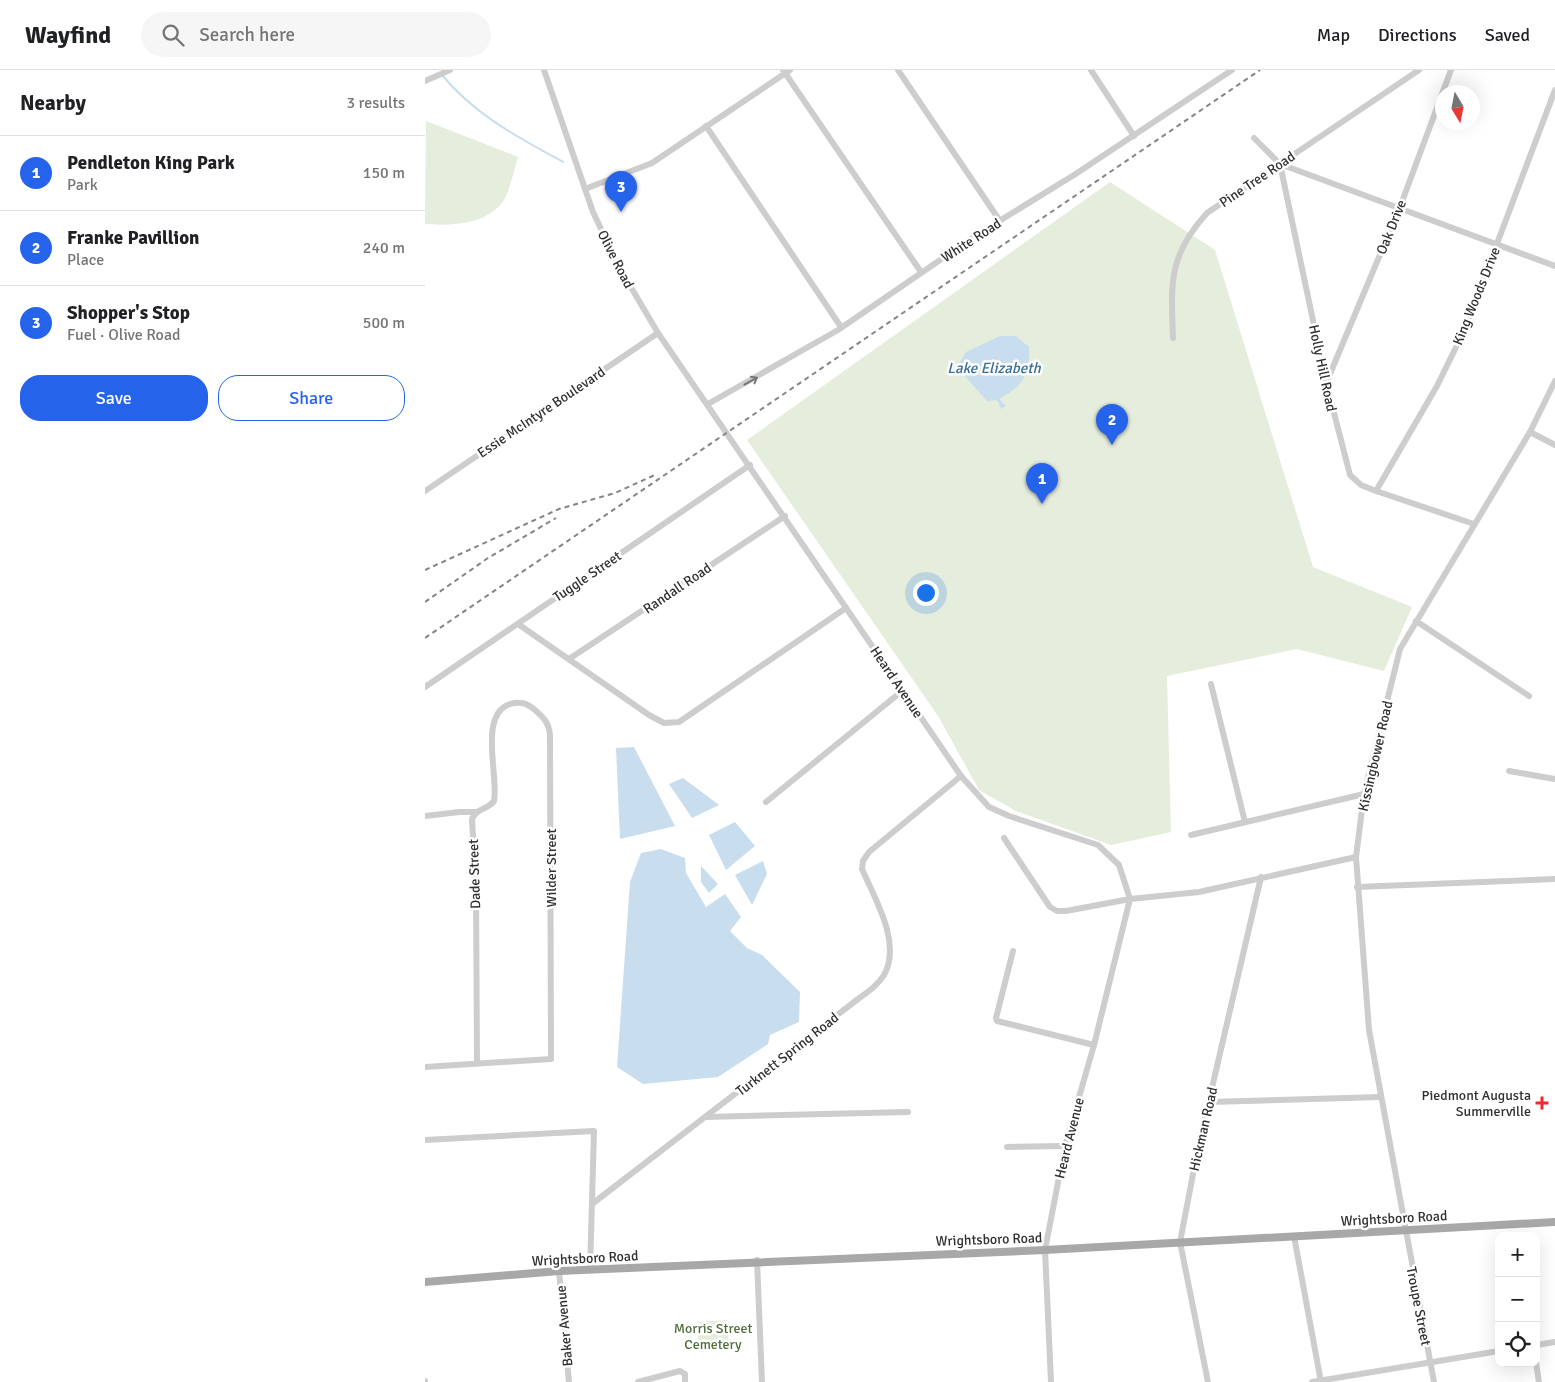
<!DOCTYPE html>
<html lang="en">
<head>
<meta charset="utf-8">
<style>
  body { margin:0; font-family:Signika,sans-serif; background:#f6f6f6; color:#202124 }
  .controls { position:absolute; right:15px; bottom:15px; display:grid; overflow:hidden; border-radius:10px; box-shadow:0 5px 20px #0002 }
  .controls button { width:45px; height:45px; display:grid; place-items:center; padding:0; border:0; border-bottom:1px solid #e0e0e0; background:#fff; color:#202124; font:25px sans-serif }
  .compass { position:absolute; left:1010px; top:15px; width:45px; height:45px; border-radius:50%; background:#fff; box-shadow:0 5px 20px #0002; rotate:170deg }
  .you { position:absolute; left:500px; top:522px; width:18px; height:18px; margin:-12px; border:4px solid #fff; border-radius:50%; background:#1a73e8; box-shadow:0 0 0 8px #1a73e833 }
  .badge { display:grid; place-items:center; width:32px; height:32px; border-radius:50%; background:#2563eb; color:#fff; font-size:16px; font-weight:700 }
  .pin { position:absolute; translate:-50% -41px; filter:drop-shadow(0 1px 2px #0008) }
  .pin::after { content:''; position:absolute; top:26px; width:18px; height:15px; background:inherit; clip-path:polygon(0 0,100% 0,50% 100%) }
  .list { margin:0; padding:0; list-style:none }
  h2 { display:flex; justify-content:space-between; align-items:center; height:65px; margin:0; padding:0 20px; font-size:21px }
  h2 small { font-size:16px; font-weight:400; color:#757577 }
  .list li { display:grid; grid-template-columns:32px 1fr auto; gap:15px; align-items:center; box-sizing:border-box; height:75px; padding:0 20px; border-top:1px solid #e0e0e0 }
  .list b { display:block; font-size:19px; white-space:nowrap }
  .list p { margin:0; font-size:16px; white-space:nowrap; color:#757577 }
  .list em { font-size:16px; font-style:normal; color:#757577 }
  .actions { display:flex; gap:10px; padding:15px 20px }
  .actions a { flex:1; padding:11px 0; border:1px solid #2563eb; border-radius:20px; text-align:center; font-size:18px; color:#2563eb }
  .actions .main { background:#2563eb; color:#fff }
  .icon { flex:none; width:28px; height:28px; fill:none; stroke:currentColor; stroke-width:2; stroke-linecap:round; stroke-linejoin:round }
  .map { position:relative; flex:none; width:1130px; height:1312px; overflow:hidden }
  header { display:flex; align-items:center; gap:30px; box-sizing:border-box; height:70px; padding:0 25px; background:#fff; border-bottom:1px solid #e0e0e0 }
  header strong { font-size:24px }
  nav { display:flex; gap:28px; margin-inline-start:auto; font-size:18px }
  .search { width:350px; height:45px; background:#f6f6f6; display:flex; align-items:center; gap:12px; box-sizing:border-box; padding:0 18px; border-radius:28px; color:#757577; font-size:19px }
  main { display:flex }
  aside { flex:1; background:#fff }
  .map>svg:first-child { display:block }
  .green { fill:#e5eddd }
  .water { fill:#c8deee }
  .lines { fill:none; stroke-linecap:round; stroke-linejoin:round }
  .stream { stroke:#c8deee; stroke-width:2 }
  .minor { stroke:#cdcdcd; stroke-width:6 }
  .major { stroke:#a8a8a8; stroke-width:8 }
  .rail { stroke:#858585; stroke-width:2; stroke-dasharray:5 4; stroke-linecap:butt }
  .oneway { stroke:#777 }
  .poi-dot { fill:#f02930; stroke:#fff; stroke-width:2 }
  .labels { text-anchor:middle; stroke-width:5; stroke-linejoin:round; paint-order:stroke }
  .street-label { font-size:14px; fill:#303030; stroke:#fff }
  .poi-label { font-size:14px; fill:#303030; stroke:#fff; text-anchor:end }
  .park-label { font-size:14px; fill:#506e3a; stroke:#fff }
  .water-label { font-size:15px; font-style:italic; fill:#386f97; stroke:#fff }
</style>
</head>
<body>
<header>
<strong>Wayfind</strong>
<div class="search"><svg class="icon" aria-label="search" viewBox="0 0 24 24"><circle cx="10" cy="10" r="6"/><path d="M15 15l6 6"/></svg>Search here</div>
<nav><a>Map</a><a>Directions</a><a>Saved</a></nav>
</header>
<main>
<aside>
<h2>Nearby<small>3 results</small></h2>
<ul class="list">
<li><span class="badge">1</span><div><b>Pendleton King Park</b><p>Park</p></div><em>150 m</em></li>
<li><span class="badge">2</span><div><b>Franke Pavillion</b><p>Place</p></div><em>240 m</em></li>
<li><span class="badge">3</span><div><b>Shopper's Stop</b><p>Fuel · Olive Road</p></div><em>500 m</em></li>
</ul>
<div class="actions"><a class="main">Save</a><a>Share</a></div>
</aside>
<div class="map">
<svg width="1130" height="1312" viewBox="0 0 1130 1312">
  <rect width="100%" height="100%" fill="#fff"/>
  <!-- green -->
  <g class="green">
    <path d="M 1,51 L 93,87 C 89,100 86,116 80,128 C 65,155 26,156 0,154 Z"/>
    <path d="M 685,112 L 790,180 L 888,497 L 987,537 L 959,601 L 872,579 L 742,606 L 746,762 L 686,775 L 591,741 L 554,720 L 513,646 L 322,370 Z"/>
    <path d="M 302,1250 L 304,1280 L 274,1282 L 272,1252 Z"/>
  </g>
  <!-- water -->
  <g class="water">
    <path d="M 575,266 L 591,266 L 604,277 C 606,304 598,316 574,329 L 581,336 L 576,339 L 572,330 L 562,331 L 538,304 L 533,295 L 541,282 Z"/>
    <path d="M 209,677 L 250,756 L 195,769 L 191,678 Z"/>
    <path d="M 258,708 L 294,735 L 267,748 L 244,714 Z"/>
    <path d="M 310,752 L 330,776 L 301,800 L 284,765 Z"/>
    <path d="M 236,779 L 260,788 L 261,803 L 281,837 L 300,824 L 316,847 L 305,861 L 322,878 L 337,885 L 375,922 L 374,952 L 345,965 L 343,974 L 293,1007 L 218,1014 L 192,997 L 205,812 L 216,783 Z"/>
    <path d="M 338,791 L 342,804 L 327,835 L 310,805 Z"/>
    <path d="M 276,796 L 293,814 L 284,823 L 276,812 Z"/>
  </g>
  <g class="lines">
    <!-- stream -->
    <path class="stream" d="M 17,5 C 51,46 93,67 138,92"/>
    <!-- minor -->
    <g class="minor">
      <path d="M 119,0 L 168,142 L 194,197 L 233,263 L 536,706 L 564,737 L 584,746 L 673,775 L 694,795 L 705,829 L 669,975 L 640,1076 L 620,1180 L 626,1312"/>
      <path d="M 358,0 L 496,202"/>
      <path d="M 473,0 L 575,151"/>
      <path d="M 666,0 L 709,66"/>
      <path d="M 0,11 L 25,0"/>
      <path d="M 281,56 L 416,257"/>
      <path d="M 829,68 L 855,94 L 901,312 L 925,405 L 936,415 L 951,421 L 1049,454"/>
      <path d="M 855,94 L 1130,196"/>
      <path d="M 160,119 L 227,93 L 365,0"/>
      <path d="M 748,268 C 746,213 743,186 782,143 L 994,0"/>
      <path d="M 902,311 L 975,137 L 1026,0"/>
      <path d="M 283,334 L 413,260 L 553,164 L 649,105 L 807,0"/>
      <path d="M 1105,362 L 1130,375"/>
      <path d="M 0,421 L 233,263"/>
      <path d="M 951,421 L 1012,316 L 1039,261 L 1130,20"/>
      <path d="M 991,551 L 1104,626"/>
      <path d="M 93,554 L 224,645 L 239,653 L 254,652 L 421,538"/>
      <path d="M 144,589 L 360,446"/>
      <path d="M 786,614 L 820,752"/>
      <path d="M 0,617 L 325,395"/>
      <path d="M 1084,701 L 1130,709"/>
      <path d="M 341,732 L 477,621"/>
      <path d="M 0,746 L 34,742 L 51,742"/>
      <path d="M 766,765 L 939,724"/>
      <path d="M 579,768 L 625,837 L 632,841 L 641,841 L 705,829 L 774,822 L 931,787"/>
      <path d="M 932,817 L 1130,809"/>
      <path d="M 588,881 L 571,948 L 572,951 L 669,975"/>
      <path d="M 0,997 L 126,989 L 125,665 C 124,653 119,648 110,640 C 102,633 95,631 85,634 C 53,644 74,707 69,731 C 63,740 50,738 47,750 L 51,817 L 52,994"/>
      <path d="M 784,1032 L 955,1027"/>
      <path d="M 281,1047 L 483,1042"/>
      <path d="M 0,1070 L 169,1061 L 165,1200"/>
      <path d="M 582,1077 L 640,1076"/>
      <path d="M 167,1134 L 433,929 C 442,923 453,915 459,905 C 477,873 450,829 437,799 L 438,791 L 444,782 L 536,706"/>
      <path d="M 869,1166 L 896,1312"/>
      <path d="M 332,1190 L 337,1312"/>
      <path d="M 134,1201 L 144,1312"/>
      <path d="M 1111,1275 L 1130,1272"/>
      <path d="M 1111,1293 L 1114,1312"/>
      <path d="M 0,1311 L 0,1312"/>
      <path d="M 213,1312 L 255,1301 L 260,1304 L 260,1312"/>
      <path d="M 783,1312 L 755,1172 L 773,1078 L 836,807"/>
      <path d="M 887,1312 L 1074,1281"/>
      <path d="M 1009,1312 L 944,960 L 931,787 L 939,724 L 975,579 L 1105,362 L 1130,311"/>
    </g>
    <!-- major -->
    <path class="major" d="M 0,1212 L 134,1201 L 620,1180 L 1130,1152"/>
    <!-- rail -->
    <g class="rail">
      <path d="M 0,500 L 134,439 L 190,423 L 232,404"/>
      <path d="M 0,532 L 63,488 L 131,448"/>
      <path d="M 0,568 L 835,0"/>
    </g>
  </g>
  <!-- one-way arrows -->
  <defs><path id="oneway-shaft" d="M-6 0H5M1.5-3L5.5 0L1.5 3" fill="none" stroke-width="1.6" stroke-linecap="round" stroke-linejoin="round" transform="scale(1.25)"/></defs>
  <use class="oneway" href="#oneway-shaft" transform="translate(326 311) rotate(-29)"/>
  <!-- markers -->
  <path class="poi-dot" d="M1114.5 1025.5h5v5h5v5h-5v5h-5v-5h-5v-5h5z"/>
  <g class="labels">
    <!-- street labels -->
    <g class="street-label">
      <text transform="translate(832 109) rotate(-34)" y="5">Pine Tree Road</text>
      <text transform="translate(966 157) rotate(-68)" y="5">Oak Drive</text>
      <text transform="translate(546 170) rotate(-33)" y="5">White Road</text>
      <text transform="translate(191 189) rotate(63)" y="5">Olive Road</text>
      <text transform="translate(1051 226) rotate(-68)" y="5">King Woods Drive</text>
      <text transform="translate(898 298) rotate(78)" y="5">Holly Hill Road</text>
      <text transform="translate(116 342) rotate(-34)" y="5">Essie McIntyre Boulevard</text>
      <text transform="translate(162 506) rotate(-34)" y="5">Tuggle Street</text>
      <text transform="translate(252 518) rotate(-34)" y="5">Randall Road</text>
      <text transform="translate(472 612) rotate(56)" y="5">Heard Avenue</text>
      <text transform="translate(950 686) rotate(-77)" y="5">Kissingbower Road</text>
      <text transform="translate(126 798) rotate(-90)" y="5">Wilder Street</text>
      <text transform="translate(49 804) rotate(-92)" y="5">Dade Street</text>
      <text transform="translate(362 984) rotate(-38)" y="5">Turknett Spring Road</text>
      <text transform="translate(778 1059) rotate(-77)" y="5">Hickman Road</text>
      <text transform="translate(644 1068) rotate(-76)" y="5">Heard Avenue</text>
      <text transform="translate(969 1148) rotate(-3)" y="5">Wrightsboro Road</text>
      <text transform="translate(564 1169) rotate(-2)" y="5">Wrightsboro Road</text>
      <text transform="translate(160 1188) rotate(-3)" y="5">Wrightsboro Road</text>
      <text transform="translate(994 1236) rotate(79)" y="5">Troupe Street</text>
      <text transform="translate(139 1256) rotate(-95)" y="5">Baker Avenue</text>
    </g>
    <!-- poi labels -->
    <g class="poi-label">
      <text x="1106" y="1030">Piedmont Augusta<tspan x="1106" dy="16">Summerville</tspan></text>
    </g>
    <!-- park labels -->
    <g class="park-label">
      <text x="288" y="1263">Morris Street<tspan x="288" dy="16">Cemetery</tspan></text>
    </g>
    <!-- water labels -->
    <g class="water-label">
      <text x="569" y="303">Lake Elizabeth</text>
    </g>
  </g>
</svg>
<div class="controls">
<button>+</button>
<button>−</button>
<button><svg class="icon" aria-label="locate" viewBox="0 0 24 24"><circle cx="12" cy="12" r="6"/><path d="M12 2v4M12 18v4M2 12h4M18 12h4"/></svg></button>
</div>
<svg class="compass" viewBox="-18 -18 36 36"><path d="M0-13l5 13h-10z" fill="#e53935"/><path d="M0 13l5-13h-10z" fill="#757577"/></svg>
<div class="you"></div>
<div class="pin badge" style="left:617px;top:434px">1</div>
<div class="pin badge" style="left:687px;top:375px">2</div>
<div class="pin badge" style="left:196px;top:142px">3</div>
</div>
</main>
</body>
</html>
